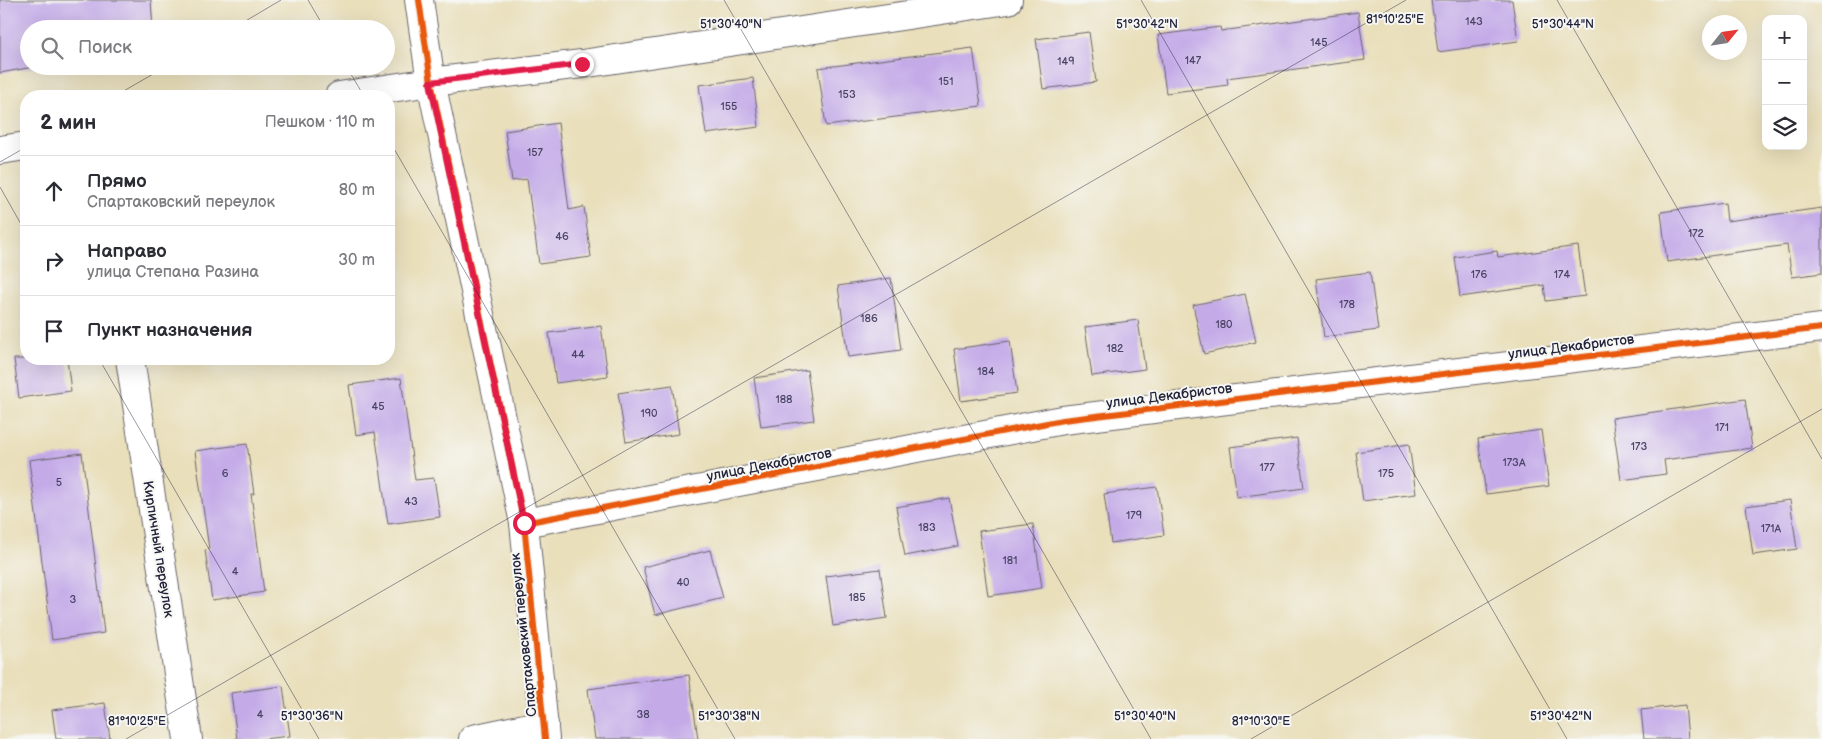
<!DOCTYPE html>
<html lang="ru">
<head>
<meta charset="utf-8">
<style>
  body { margin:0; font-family:"Balsamiq Sans",sans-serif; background:#f7f7f7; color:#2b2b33 }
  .controls { position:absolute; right:15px; top:15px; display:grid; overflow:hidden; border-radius:10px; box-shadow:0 5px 20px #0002 }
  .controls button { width:45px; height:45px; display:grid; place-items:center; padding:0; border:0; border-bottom:1px solid #e1e1e2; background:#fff; color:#2b2b33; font:25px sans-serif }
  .compass { position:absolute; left:1702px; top:15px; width:45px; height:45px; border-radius:50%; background:#fff; box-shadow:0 5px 20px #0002; rotate:60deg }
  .stop { position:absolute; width:15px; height:15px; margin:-11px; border:4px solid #e11d48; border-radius:50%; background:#fff }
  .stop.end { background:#e11d48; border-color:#fff; box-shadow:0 1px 5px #0008 }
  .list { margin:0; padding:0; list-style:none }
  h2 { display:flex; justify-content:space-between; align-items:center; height:65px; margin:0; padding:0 20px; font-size:21px }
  h2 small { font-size:16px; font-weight:400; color:#7c7c81 }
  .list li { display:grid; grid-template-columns:32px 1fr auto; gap:15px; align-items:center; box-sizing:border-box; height:70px; padding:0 20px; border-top:1px solid #e1e1e2 }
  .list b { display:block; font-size:19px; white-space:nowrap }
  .list p { margin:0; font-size:16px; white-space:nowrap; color:#7c7c81 }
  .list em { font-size:16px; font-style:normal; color:#7c7c81 }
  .icon { flex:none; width:28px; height:28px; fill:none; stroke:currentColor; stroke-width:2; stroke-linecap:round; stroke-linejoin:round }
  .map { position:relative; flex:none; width:1822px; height:739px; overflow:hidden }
  .search { position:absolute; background:#fff; box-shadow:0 5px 20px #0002; left:20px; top:20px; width:375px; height:55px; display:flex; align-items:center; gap:12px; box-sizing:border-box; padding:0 18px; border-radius:28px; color:#7c7c81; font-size:19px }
  .panel { position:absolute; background:#fff; box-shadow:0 5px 20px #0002; left:20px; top:90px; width:375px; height:275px; border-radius:20px }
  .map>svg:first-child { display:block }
  .building { fill:#c4abe8 }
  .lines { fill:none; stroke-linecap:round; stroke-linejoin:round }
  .street-casing { stroke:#686468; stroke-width:30 }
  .street { stroke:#fff; stroke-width:28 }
  .cycleway-casing { stroke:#f6f6f2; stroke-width:9 }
  .cycleway { stroke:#e8590c; stroke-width:6 }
  .route { stroke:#e11d48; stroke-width:6 }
  .ticks { fill:none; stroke:#22223b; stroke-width:1; stroke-opacity:0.45 }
  .labels { text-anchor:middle; stroke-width:4; stroke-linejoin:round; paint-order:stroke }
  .number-label { font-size:11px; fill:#4a4466 }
  .street-label { font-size:14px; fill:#22223b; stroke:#f6f6f2 }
  .ticks-label { font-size:12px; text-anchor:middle; fill:#22223b; stroke:#f6f6f2; stroke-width:4; stroke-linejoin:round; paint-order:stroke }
</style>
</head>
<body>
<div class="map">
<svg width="1822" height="739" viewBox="0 0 1822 739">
  <rect width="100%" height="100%" fill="#f6f6f2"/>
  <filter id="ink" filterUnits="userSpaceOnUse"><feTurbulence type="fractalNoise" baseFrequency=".02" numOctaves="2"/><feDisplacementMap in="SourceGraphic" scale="10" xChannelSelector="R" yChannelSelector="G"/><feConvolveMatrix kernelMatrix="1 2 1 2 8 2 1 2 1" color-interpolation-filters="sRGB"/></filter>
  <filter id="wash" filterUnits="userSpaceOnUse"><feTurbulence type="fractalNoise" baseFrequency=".0096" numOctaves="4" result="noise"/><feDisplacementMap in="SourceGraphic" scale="20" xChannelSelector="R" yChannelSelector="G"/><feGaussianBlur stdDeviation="1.12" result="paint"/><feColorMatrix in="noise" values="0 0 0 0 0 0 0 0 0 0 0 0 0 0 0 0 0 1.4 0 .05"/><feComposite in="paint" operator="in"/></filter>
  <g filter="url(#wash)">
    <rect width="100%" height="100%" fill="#e9dfbb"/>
    <g id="blocks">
      <!-- building -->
      <g class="building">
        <path d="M 0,0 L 151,0 L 153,29 L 29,29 L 29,66 L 39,66 L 0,73 Z"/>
        <path d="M 1431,0 L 1512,0 L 1518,41 L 1438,52 Z"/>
        <path d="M 1358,12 L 1365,60 L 1227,78 L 1228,85 L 1166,93 L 1158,35 L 1220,27 L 1221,31 Z"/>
        <path d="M 1089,32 L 1096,82 L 1043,89 L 1036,39 Z"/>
        <path d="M 973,48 L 981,106 L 826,126 L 818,68 Z"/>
        <path d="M 753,78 L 759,127 L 706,134 L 699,85 Z"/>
        <path d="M 558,123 L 569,210 L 584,207 L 591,257 L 539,264 L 527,179 L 512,181 L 505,131 Z"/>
        <path d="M 1725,203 L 1727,221 L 1822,208 L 1822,273 L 1792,277 L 1787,245 L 1667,262 L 1661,212 Z"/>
        <path d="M 1578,246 L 1585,296 L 1546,301 L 1544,285 L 1460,297 L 1455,257 L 1497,251 L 1498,257 Z"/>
        <path d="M 1370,272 L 1378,330 L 1324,337 L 1316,279 Z"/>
        <path d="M 891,278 L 901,350 L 848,357 L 838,286 Z"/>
        <path d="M 1245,294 L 1256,342 L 1204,354 L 1193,305 Z"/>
        <path d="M 1138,320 L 1145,369 L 1092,376 L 1085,327 Z"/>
        <path d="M 601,326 L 608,376 L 556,383 L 549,333 Z"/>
        <path d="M 1010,341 L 1017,393 L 961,401 L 954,349 Z"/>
        <path d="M 14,359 L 67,359 L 71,391 L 19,398 Z"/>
        <path d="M 807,370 L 814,420 L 761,427 L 754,378 Z"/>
        <path d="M 401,378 L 415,480 L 434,478 L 440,517 L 388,524 L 375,432 L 356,435 L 349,385 Z"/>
        <path d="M 672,385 L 679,434 L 626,442 L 618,393 Z"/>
        <path d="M 1745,399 L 1752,448 L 1664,460 L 1666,474 L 1621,480 L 1612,418 Z"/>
        <path d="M 1541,430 L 1549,486 L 1486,494 L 1478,439 Z"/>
        <path d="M 1297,438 L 1304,488 L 1237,497 L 1230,447 Z"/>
        <path d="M 247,444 L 254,494 L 251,494 L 264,592 L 212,600 L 205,550 L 209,549 L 195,451 Z"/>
        <path d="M 1409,444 L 1416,494 L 1363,501 L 1356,452 Z"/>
        <path d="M 82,453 L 104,633 L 52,640 L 29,460 Z"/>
        <path d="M 1157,487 L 1164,535 L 1111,543 L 1104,494 Z"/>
        <path d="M 949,498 L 958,546 L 905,556 L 896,507 Z"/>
        <path d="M 1790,500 L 1797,549 L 1753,555 L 1746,506 Z"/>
        <path d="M 1033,524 L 1042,588 L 988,596 L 979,531 Z"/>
        <path d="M 710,550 L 723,598 L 655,615 L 643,567 Z"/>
        <path d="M 880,569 L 887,618 L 833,626 L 826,576 Z"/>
        <path d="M 689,675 L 698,739 L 595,739 L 588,689 Z"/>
        <path d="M 283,686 L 290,736 L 263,739 L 237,739 L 231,693 Z"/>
        <path d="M 105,703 L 110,739 L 56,739 L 52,710 Z"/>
        <path d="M 1685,705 L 1688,739 L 1644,739 L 1641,710 Z"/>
      </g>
    </g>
  </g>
  <g filter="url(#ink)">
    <use href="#blocks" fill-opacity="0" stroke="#686468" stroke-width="1"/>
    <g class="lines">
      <defs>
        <g id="street">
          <path d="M 419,0 L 431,82 L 524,523 L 545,739"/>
          <path d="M 339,96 L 431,82 L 582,64 L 1008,0"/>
          <path d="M 0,150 L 26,146"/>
          <path d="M 130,359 L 188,739"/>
          <path d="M 524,523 L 1063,420 L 1822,328"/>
          <path d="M 473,739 L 544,724"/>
        </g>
      </defs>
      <!-- street casing -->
      <use href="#street" class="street-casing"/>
      <!-- street -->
      <use href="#street" class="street"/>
      <defs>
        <g id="cycleway">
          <path d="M 419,0 L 431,82 L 524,523 L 545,739"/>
          <path d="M 524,523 L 1063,420 L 1822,328"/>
        </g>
      </defs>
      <!-- cycleway casing -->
      <use href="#cycleway" class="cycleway-casing"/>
      <!-- cycleway -->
      <use href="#cycleway" class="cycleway"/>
    </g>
  </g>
  <g class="lines" filter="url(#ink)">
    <!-- route -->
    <path class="route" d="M 524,523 L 430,82 L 582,64"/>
  </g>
  <!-- ticks -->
  <path class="ticks" d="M 308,0 L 325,29M 724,0 L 1151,739M 1141,0 L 1567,739M 1557,0 L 1822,459M 232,29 L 281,0M 346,66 L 364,96M 115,96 L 167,66M 389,140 L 735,739M 0,162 L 26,147M 0,187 L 26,233M 99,359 L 319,739M 126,739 L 1406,0M 1251,739 L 1822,409"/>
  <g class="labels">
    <!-- number labels -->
    <g class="number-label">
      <text x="1474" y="25">143</text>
      <text x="1319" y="46">145</text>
      <text x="1193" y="64">147</text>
      <text x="1066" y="65">149</text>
      <text x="946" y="85">151</text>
      <text x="847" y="98">153</text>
      <text x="729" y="110">155</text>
      <text x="535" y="156">157</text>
      <text x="1696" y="237">172</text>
      <text x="562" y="240">46</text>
      <text x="1479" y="278">176</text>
      <text x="1562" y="278">174</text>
      <text x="1347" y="308">178</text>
      <text x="869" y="322">186</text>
      <text x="1224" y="328">180</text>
      <text x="1115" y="352">182</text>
      <text x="578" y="358">44</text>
      <text x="986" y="375">184</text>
      <text x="784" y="403">188</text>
      <text x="378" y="410">45</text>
      <text x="649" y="417">190</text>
      <text x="1722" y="431">171</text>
      <text x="1639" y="450">173</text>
      <text x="1514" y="466">173А</text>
      <text x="1267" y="471">177</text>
      <text x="225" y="477">6</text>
      <text x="1386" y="477">175</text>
      <text x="59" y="486">5</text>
      <text x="411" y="505">43</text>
      <text x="1134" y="519">179</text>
      <text x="927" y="531">183</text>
      <text x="1771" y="532">171А</text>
      <text x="1010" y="564">181</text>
      <text x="235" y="575">4</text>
      <text x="683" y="586">40</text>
      <text x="857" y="601">185</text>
      <text x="73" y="603">3</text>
      <text x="260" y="718">4</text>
      <text x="643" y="718">38</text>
    </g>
    <!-- street labels -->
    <g class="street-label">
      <text transform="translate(1571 346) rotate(-7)" y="5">улица Декабристов</text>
      <text transform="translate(1169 395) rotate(-7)" y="5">улица Декабристов</text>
      <text transform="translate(769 464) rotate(-11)" y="5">улица Декабристов</text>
      <text transform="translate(159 549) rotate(81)" y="5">Кирпичный переулок</text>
      <text transform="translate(523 635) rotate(-96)" y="5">Спартаковский переулок</text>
    </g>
  </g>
  <g class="ticks-label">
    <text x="1395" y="23">81°10'25"E</text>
    <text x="1147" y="28">51°30'42"N</text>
    <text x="1563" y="28">51°30'44"N</text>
    <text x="731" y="28">51°30'40"N</text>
    <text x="312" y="720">51°30'36"N</text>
    <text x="729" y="720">51°30'38"N</text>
    <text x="1145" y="720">51°30'40"N</text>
    <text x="1561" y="720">51°30'42"N</text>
    <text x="137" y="725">81°10'25"E</text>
    <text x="1261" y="725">81°10'30"E</text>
  </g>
</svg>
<div class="controls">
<button>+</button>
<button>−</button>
<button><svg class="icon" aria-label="layers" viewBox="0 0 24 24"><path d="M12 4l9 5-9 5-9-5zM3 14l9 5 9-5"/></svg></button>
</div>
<svg class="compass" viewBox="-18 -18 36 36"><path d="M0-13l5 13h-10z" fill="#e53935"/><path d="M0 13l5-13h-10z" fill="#7c7c81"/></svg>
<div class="stop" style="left:524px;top:523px"></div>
<div class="stop end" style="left:582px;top:64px"></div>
<div class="search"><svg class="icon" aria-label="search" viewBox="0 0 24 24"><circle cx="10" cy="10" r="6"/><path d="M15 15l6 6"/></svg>Поиск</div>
<section class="panel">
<h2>2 мин<small>Пешком · 110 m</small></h2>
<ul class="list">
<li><svg class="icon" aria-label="ahead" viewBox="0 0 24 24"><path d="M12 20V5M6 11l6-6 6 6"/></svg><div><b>Прямо</b><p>Спартаковский переулок</p></div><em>80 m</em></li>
<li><svg class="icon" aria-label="right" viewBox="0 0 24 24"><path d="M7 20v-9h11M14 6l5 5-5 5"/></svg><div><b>Направо</b><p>улица Степана Разина</p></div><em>30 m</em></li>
<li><svg class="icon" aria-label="arrive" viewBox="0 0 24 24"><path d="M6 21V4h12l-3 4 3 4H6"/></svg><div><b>Пункт назначения</b></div></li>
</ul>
</section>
</div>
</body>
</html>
